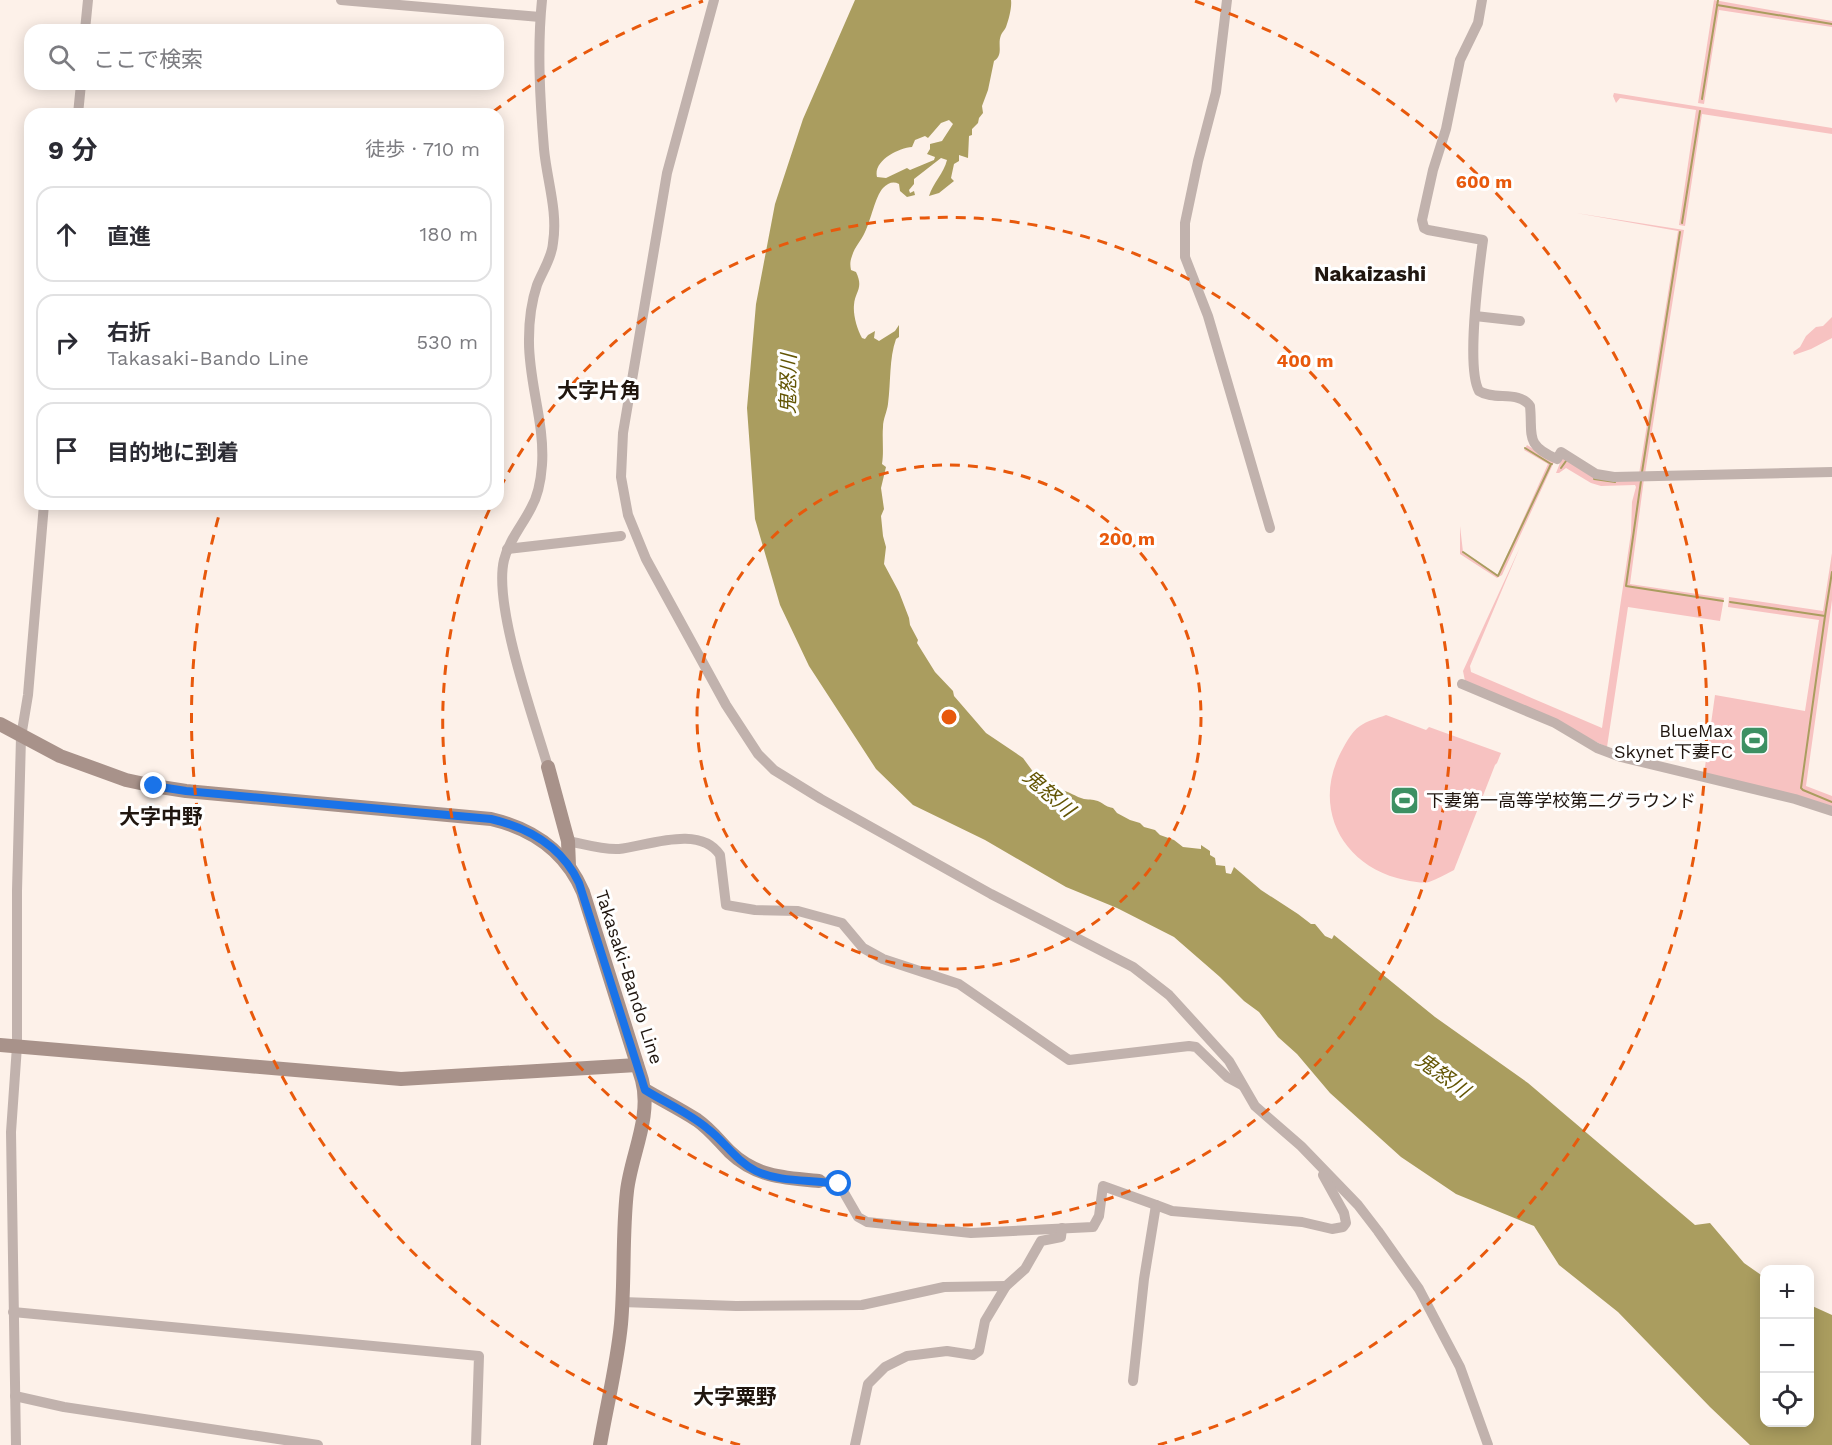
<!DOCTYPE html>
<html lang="ja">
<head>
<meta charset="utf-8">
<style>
  body { margin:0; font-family:"Work Sans","Noto Sans JP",sans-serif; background:#f2f2f3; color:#2b2b33 }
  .controls { position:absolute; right:18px; bottom:18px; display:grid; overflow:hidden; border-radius:12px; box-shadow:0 3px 15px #0003 }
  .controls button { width:54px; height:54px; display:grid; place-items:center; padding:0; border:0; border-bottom:2px solid #e1e1e2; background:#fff; color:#2b2b33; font:30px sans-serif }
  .stop { position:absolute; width:18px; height:18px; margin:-14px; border:4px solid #1a73e8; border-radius:50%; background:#fff }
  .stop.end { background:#1a73e8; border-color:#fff; box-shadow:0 2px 6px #0008 }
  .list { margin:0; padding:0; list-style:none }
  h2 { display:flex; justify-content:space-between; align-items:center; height:78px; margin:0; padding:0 24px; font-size:26px }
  h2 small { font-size:20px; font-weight:400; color:#7c7c81 }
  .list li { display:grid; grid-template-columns:39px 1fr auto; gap:18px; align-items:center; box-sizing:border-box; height:96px; margin:0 12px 12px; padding:0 12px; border:2px solid #e1e1e2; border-radius:18px }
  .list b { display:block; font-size:22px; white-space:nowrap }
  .list p { margin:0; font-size:20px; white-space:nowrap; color:#7c7c81 }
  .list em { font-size:20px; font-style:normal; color:#7c7c81 }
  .icon { flex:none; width:33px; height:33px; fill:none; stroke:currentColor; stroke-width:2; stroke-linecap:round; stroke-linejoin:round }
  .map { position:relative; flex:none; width:1832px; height:1445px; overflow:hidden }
  .search { position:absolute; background:#fff; box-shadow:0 3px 15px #0003; left:24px; top:24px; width:480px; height:66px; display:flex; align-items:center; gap:15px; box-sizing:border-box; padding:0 21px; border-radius:18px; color:#7c7c81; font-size:22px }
  .panel { position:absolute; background:#fff; box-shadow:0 3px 15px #0003; left:24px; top:108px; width:480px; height:402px; border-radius:18px }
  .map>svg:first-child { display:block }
  .green { fill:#f7c2c1 }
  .water { fill:#aa9d5f; fill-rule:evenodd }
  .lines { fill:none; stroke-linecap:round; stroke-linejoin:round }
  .stream { stroke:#aa9d5f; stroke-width:2 }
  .street { stroke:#c1b2ad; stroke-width:10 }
  .secondary { stroke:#a8928a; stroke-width:14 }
  .route { stroke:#1a73e8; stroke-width:8 }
  .ring { fill:none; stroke:#e8590c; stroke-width:3; stroke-dasharray:10 8 }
  .labels { text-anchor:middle; stroke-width:6; stroke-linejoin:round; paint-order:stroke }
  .poi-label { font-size:18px; fill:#20160f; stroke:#fff; text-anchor:end }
  .street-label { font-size:18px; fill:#20160f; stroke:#fff }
  .water-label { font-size:20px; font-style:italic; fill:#635504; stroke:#fff }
  .quarter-label { font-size:21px; font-weight:bold; fill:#20160f; stroke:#fff }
  .centre { fill:#e8590c; stroke:#fff; stroke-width:3 }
  .ring-label { font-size:18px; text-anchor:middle; font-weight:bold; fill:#e8590c; stroke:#fff; stroke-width:6; stroke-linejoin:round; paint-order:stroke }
</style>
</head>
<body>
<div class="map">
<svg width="1832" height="1445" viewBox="0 0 1832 1445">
  <rect width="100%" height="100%" fill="#fdf1e9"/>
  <!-- green -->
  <g class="green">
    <path d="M 1714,0 L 1832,21 L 1832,27 L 1719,10 L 1704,104 L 1698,103 Z"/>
    <path d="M 1614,93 L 1832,128 L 1832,134 L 1702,114 L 1685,226 L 1679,225 L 1696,110 L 1620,98 L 1616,103 L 1613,96 Z"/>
    <path d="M 1576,213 L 1684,230 L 1645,474 L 1639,474 L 1678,231 Z"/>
    <path d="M 1832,317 L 1832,338 L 1811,349 L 1794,355 L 1793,352 L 1800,347 L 1806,336 L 1816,327 L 1823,326 Z"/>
    <path d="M 1527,445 L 1554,462 L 1502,575 L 1497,578 L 1460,554 L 1460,526 L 1463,552 L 1498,575 L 1548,464 L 1524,450 Z"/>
    <path d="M 1562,458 L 1586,471 L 1644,479 L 1630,584 L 1724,598 L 1720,621 L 1628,607 L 1607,747 L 1465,681 L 1463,671 L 1520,547 L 1470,666 L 1471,672 L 1602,728 L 1631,533 L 1632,502 L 1636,487 L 1635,485 L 1601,486 L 1591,483 L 1566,468 L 1559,473 L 1556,473 Z"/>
    <path d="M 1832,553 L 1832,600 L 1806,786 L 1832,796 L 1832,808 L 1706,773 L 1705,767 L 1715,695 L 1805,711 L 1819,620 L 1728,607 L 1729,597 L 1823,611 Z"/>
    <path d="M 1386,715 L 1426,730 L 1429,727 L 1501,753 L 1497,763 L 1495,765 L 1454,870 C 1446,874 1437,879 1429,882 C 1420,884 1406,880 1397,878 C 1342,863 1314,809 1339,756 C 1344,746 1351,732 1360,726 C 1367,721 1378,718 1386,715 Z"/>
  </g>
  <!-- water -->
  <path class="water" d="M 855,0 L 1011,0 C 1012,7 1009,19 1006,27 C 1005,30 1002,32 1001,35 C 997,45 1004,54 994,61 L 988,90 L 982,106 L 983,113 L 979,118 L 978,123 L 972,129 L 972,135 L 969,136 L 968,158 L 959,155 L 959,161 L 954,164 L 951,178 L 954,181 L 939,193 L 929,196 C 933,183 944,173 947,160 L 941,158 L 914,179 L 914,184 L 909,190 L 910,193 L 914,191 L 915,195 L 907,197 L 900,191 L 899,184 C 893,181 888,183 883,188 C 875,197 871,220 865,232 C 861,241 855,246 852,256 C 850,261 850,265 851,270 L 856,272 C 864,289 855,291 854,305 C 853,315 857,329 862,338 L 865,339 L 868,335 L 875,331 L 874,338 L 879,341 L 895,331 L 899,325 L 899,337 L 896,339 C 889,359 891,381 888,404 C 887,412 883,419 883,427 C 882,439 884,452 882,464 L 886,467 L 881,488 L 884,509 L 881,516 L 883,536 L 886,547 L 884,564 L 899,592 L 909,618 L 910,625 L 918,640 L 917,643 L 935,672 L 953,691 L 954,696 L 986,733 L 1023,758 L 1034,773 L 1057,784 L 1060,790 C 1069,791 1076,797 1084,799 C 1090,800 1094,799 1100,802 C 1105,805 1107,807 1113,808 L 1117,813 L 1130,820 L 1140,823 L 1144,827 L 1155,830 L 1160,835 L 1174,840 L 1183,847 L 1201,849 L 1201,845 L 1210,851 L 1210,855 L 1215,858 L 1216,865 L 1225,866 L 1226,873 L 1231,874 L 1234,867 L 1261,890 L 1298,914 L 1311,924 L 1315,924 L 1325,936 L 1332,939 L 1334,935 L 1435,1017 L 1528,1083 L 1695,1225 L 1710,1223 L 1744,1263 L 1764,1277 L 1764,1422 L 1810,1422 L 1810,1305 L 1832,1315 L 1832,1445 L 1750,1445 L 1710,1407 L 1618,1312 L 1559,1265 L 1534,1226 L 1456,1194 L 1401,1157 L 1330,1093 L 1297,1054 L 1278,1037 L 1259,1012 L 1244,1001 L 1220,977 L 1174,937 L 1117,908 L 1066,887 L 985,840 L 913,805 L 876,769 L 809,666 L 780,605 L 755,519 L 747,408 L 756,304 L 775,204 L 803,119 ZM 949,120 L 953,124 L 942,141 L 930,144 L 930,149 L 927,154 L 935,157 L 934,160 L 910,170 L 907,168 L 886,178 L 877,177 C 873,161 898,148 912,147 L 915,140 L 925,136 L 928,138 L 941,123 Z"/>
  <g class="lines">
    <!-- stream -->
    <g class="stream">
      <path d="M 1717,5 L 1832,24"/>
      <path d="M 1702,99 L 1718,0"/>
      <path d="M 1682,223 L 1700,111"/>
      <path d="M 1525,448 L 1551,464"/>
      <path d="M 1561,468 L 1566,461"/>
      <path d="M 1642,472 L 1680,232"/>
      <path d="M 1594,479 L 1615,482"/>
      <path d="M 1641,481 L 1626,586 L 1723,601"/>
      <path d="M 1463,552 L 1498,576 L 1551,464 L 1552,464"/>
      <path d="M 1730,602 L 1825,616 L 1801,788 L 1803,790 L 1832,802"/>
      <path d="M 1825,616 L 1832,572"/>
    </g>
    <!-- street -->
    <g class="street">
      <path d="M 341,0 L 540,17"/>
      <path d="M 542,0 C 537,49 540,100 544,149 C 547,181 558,211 553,243 C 552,258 542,272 537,285 C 531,303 529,320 529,339 C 528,381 545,422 542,465 C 541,479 538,496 531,508 C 522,526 509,540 504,560 C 493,606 534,719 548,767"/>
      <path d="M 714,0 L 667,173 L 623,433 L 621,477 L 628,515 L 646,559 L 726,705 L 758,754 L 774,770 L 821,799 L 991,894 L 1133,967 L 1169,995 L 1229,1061 L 1255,1106 L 1301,1146 L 1358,1205 L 1378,1231 L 1419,1289 L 1460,1367 L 1488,1445"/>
      <path d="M 1227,0 L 1216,92 L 1198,161 L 1185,223 L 1185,257 L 1208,316 L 1270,528"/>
      <path d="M 1482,0 L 1478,23 L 1460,60 L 1446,129 L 1433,170 L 1422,220 L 1424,228 L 1428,230 L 1483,240 C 1479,269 1466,368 1479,391 C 1494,401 1519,390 1530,406 C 1533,435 1524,445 1557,459 L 1561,452 L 1596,474 L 1614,477 L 1832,472"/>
      <path d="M 85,30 L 88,0"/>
      <path d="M 78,114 L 81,84"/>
      <path d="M 1475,316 L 1520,321"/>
      <path d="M 507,549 L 621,536"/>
      <path d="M 1462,684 L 1555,723 L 1597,748 L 1621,757 L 1795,799 L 1832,811"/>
      <path d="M 568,841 C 584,844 602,850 619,849 C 647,846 700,824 720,855 L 726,905 L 755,910 L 798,911 L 842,923 L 863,948 L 883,959 L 959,984 L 1069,1060 L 1189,1046 L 1196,1047 L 1227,1077 L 1242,1085"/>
      <path d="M 819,1181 L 839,1184 L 858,1217 L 867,1222 L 971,1233 L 1093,1227 L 1099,1216 L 1103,1186 L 1156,1205"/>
      <path d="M 622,1302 L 736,1306 L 862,1305 L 944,1287 L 1006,1286"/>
      <path d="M 13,1312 L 479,1356 L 476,1445"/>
      <path d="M 1133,1381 L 1144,1279 L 1156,1205 L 1172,1211 L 1302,1222 L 1332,1229 L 1343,1227 L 1346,1223 L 1344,1213 L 1323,1175"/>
      <path d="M 15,1396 L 64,1407 L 318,1445"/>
      <path d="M 16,1445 L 11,1132 L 17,1046 L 17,891 L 21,737 L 28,695 L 44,504"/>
      <path d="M 855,1445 L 868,1384 L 885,1367 L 907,1356 L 947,1351 L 973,1355 L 979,1351 L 985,1321 L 1006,1286 L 1025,1269 L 1041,1241 L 1061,1237 L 1062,1228"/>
    </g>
    <!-- secondary -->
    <g class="secondary">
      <path d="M 0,724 L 60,756 L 126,780 L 154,786 L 186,791 L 491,819 C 533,829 566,852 583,892 L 642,1080 C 652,1117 631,1155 627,1191 C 622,1235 625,1280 621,1324 C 617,1365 607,1404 600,1445"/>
      <path d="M 548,767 L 568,841 L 569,866"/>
      <path d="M 0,1045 L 401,1079 L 637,1065"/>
      <path d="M 645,1090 C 662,1100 680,1109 697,1120 C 710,1129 719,1141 730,1152 C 756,1177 785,1178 819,1181"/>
    </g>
  </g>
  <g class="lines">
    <!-- route -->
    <path class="route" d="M 154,786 L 186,791 L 491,819 C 529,828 562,847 579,883 L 645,1090 C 666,1103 689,1113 708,1129 C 725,1142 736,1161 756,1171 C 781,1183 812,1179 839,1184"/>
  </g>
  <!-- distance rings -->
  <g class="ring">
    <circle cx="949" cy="717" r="252"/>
    <path d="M500 488A504 504 0 1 1 492 504"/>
    <path d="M740 1445A757 757 0 0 1 221 508M493 112A757 757 0 0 1 703 1M1195 1A757 757 0 0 1 1158 1445"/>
  </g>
  <!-- icons -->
  <defs>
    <symbol id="stadium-square" viewBox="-11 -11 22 22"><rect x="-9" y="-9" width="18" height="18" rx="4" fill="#3d9063" stroke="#fff"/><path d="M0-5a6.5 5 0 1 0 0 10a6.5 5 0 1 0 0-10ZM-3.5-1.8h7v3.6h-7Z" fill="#fff"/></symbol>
  </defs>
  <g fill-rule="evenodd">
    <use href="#stadium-square" x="1738" y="724" width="33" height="33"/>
    <use href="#stadium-square" x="1388" y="784" width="33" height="33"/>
  </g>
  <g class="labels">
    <!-- poi labels -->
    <g class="poi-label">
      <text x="1733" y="737">BlueMax<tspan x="1733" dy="21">Skynet下妻FC</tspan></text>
      <text x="1426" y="807" text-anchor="start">下妻第一高等学校第二グラウンド</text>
    </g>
    <!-- street labels -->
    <g class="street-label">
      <text transform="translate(629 977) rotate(72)" y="6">Takasaki-Bando Line</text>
    </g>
    <!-- water labels -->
    <g class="water-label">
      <text transform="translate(788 384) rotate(-89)" y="7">鬼怒川</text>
      <text transform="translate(1049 793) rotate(41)" y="7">鬼怒川</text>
      <text transform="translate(1443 1075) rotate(36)" y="7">鬼怒川</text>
    </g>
    <!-- quarter labels -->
    <g class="quarter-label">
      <text x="1370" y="281">Nakaizashi</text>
      <text x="599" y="398">大字片角</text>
      <text x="161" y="824">大字中野</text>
      <text x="735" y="1404">大字粟野</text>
    </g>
  </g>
  <circle cx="949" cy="717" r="9" class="centre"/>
  <g class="ring-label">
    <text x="1484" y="188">600 m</text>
    <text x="1305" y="367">400 m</text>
    <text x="1127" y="545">200 m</text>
  </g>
</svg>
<div class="controls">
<button>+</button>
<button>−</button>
<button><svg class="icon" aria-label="locate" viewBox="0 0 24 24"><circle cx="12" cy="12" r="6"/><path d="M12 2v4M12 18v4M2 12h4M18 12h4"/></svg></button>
</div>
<div class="stop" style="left:839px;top:1184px"></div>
<div class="stop end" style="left:154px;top:786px"></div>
<div class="search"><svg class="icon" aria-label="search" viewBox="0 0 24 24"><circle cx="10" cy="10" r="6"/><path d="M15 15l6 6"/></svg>ここで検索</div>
<section class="panel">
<h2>9 分<small>徒歩 · 710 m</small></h2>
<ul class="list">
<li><svg class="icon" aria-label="ahead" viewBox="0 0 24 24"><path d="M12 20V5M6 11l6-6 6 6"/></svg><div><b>直進</b></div><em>180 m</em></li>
<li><svg class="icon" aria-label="right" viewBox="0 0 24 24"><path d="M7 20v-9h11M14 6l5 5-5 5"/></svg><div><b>右折</b><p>Takasaki-Bando Line</p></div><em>530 m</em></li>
<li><svg class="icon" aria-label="arrive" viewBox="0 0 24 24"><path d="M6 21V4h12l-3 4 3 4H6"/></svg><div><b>目的地に到着</b></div></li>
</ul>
</section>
</div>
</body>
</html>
